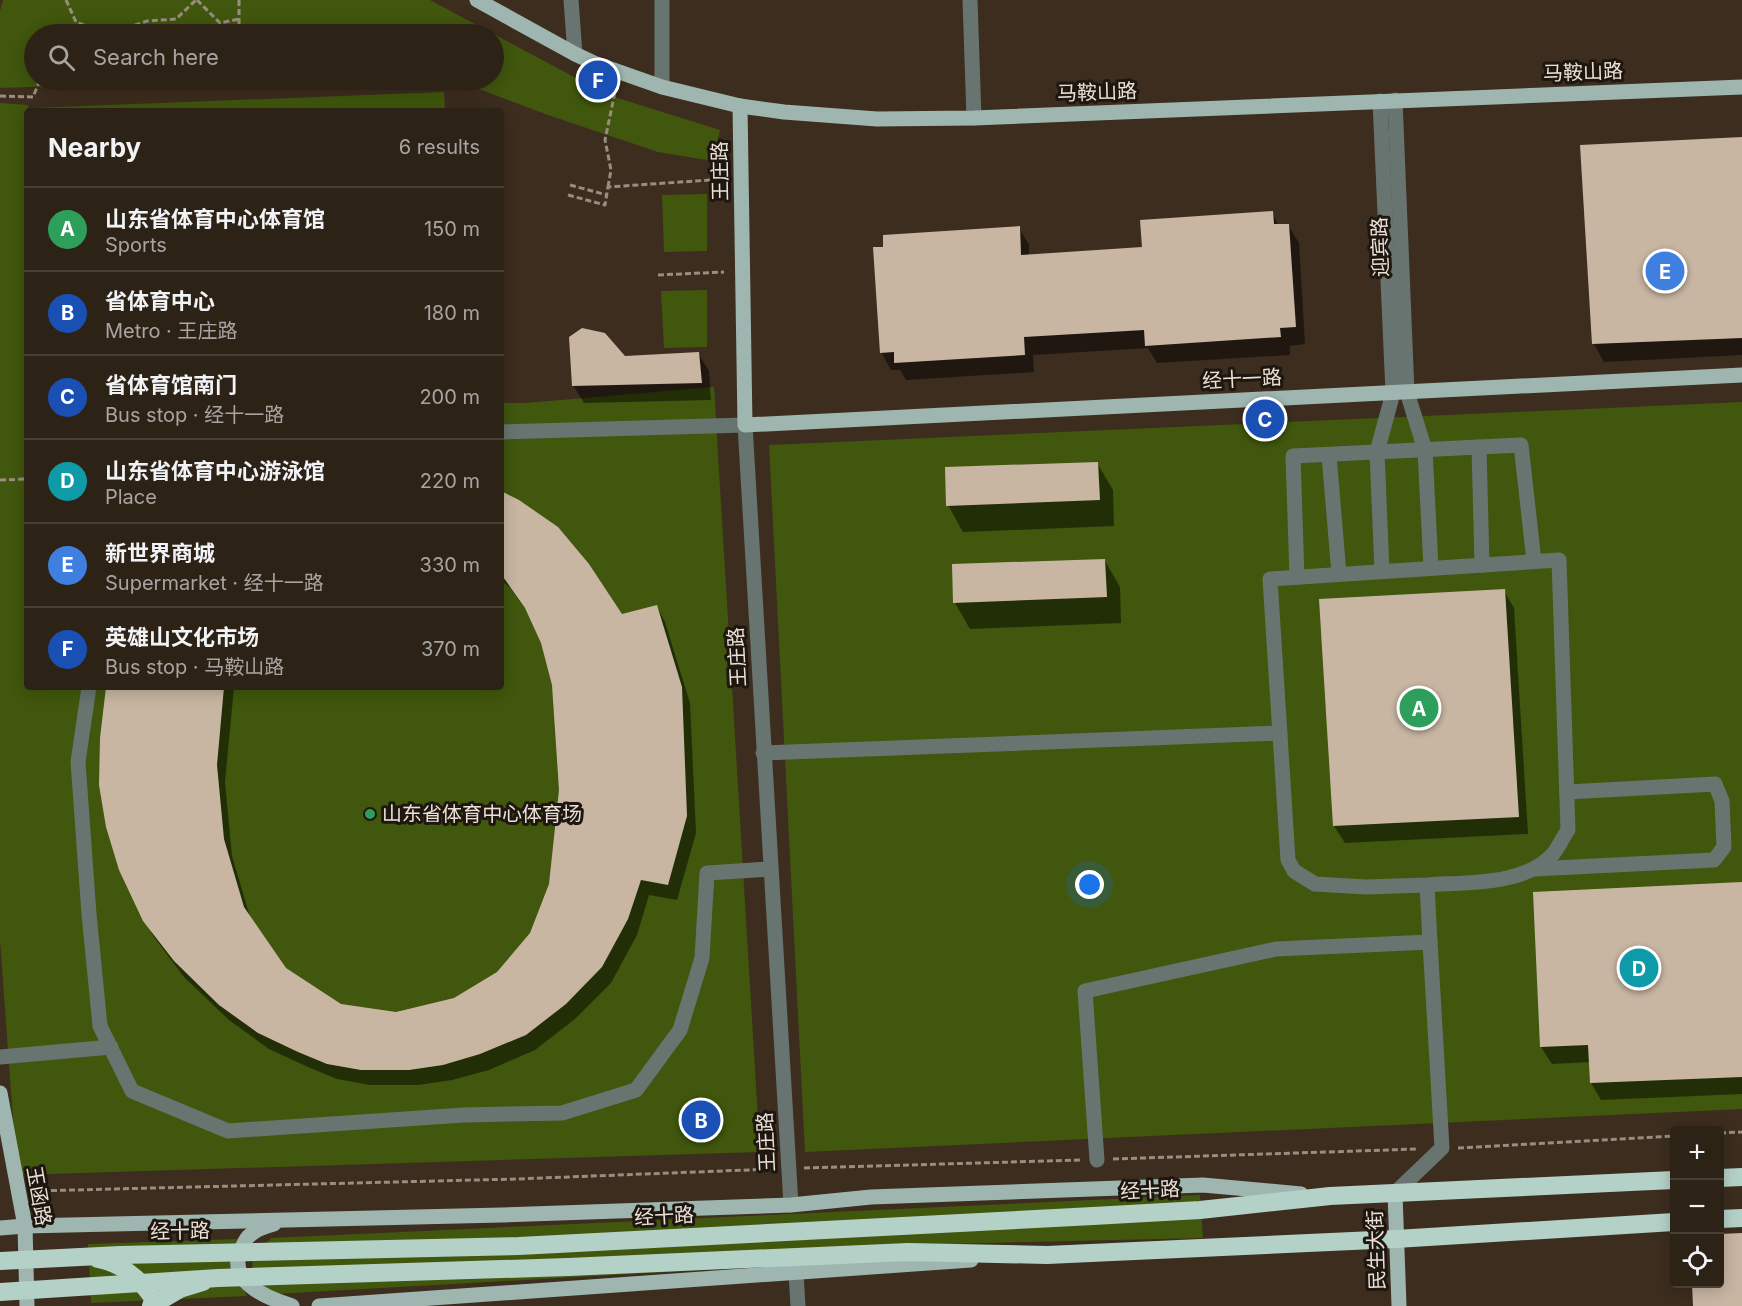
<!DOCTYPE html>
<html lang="en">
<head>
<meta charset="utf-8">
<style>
  body { margin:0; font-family:Inter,"Noto Sans SC",sans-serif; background:#392f23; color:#f1f3f6 }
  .controls { position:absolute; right:18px; bottom:18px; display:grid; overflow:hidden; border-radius:6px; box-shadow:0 3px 15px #0003 }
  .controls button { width:54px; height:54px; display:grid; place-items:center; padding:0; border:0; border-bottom:2px solid #483f35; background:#2d2216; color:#f1f3f6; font:30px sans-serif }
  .you { position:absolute; left:1090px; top:885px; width:21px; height:21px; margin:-15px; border:4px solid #fff; border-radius:50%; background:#1a73e8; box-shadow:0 0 0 9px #1a73e833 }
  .badge { display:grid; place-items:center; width:39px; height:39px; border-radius:50%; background:#8c9099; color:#fff; font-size:20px; font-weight:700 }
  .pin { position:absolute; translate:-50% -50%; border:3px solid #fff; box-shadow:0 2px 6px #0006 }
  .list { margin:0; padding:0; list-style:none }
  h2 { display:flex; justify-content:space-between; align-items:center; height:78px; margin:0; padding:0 24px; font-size:26px }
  h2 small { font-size:20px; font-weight:400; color:#a7a4a1 }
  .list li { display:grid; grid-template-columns:39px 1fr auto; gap:18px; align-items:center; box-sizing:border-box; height:84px; padding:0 24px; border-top:2px solid #483f35 }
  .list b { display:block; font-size:22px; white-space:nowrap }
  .list p { margin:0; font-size:20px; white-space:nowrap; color:#a7a4a1 }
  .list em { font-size:20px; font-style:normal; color:#a7a4a1 }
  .icon { flex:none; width:33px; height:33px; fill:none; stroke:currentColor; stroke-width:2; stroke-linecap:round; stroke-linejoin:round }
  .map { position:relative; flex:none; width:1742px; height:1306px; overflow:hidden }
  .search { position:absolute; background:#2d2216; box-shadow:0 3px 15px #0003; left:24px; top:24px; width:480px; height:66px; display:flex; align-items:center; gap:15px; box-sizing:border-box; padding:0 21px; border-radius:33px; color:#a7a4a1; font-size:22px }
  .panel { position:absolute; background:#2d2216; box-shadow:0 3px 15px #0003; left:24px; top:108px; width:480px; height:582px; border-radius:6px }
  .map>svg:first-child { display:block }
  .green { fill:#40570d }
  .shadow { fill:#0007 }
  .building { fill:#c8b6a3 }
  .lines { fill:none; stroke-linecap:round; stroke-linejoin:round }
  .path { stroke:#998d81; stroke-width:3; stroke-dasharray:6 3; stroke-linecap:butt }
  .minor { stroke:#687470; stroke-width:15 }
  .major { stroke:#9eb6af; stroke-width:15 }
  .highway { stroke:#b4d1c8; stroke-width:18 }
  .highway-bridge { stroke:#b4d1c8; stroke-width:18 }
  .leisure-dot { fill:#2e9e5b; stroke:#1e1710; stroke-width:2 }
  .labels { text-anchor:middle; stroke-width:6; stroke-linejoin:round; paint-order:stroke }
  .street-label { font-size:20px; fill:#eae0d6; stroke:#1e1710 }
  .poi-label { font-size:20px; fill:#eae0d6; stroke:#1e1710; text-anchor:start }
</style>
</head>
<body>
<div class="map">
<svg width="1742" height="1306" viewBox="0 0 1742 1306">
  <rect width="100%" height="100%" fill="#3c2d1e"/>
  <!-- green -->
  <g class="green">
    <path d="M 3,0 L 430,0 L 608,95 L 720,130 L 713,161 L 658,152 L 548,115 L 455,80 L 494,80 L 494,34 L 34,34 L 34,80 L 229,80 L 0,88 L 0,11 Z"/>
    <path d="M 444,92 L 445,111 L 33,111 L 33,108 Z"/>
    <path d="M 0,103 L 28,105 L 28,111 L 27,687 L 501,687 L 501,403 L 525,403 L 714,387 L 760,1152 L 17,1175 L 0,940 Z"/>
    <path d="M 707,194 L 707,251 L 664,252 L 662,195 Z"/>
    <path d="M 707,290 L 707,347 L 664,348 L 661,291 Z"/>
    <path d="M 1742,402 L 1742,1109 L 805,1152 L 769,445 Z"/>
    <path d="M 1200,1195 L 1203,1238 L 861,1246 L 861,1261 L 275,1294 C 263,1288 249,1275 253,1260 C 255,1252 266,1244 271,1238 Z"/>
    <path d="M 238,1239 L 233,1270 L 247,1296 L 91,1303 L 88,1244 Z"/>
  </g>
  <!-- shadow -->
  <g class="shadow">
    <path d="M 1742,139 L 1742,355 L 1604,362 L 1594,344 L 1582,146 Z"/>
    <path d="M 1272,213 L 1279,226 L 1288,225 L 1299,243 L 1305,344 L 1290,346 L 1290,355 L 1157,363 L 1148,348 L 1033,355 L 1034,372 L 906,380 L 900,370 L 891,370 L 881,352 L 1019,228 L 1029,245 L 1029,256 L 1143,249 Z"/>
    <path d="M 698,353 L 709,371 L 711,400 L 584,403 L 573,385 L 624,358 Z"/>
    <path d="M 1097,463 L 1113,490 L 1114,526 L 963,532 L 948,505 Z"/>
    <path d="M 501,493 L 621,616 L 657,607 L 665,622 L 690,703 L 696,833 L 677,900 L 649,895 L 637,935 L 611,983 L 575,1019 L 535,1050 L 489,1070 L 452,1080 L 418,1085 L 370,1085 L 337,1079 L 308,1067 L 269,1049 L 229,1020 L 184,977 L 154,937 L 144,920 L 108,687 L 234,687 L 225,782 L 232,856 L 251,920 L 285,969 L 340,1005 L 397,1014 L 454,999 L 498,973 L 531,933 L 550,885 L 561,790 L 554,684 L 543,643 L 531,616 L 510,588 L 501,580 Z"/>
    <path d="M 1105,561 L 1120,587 L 1121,623 L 970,629 L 955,603 Z"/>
    <path d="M 1504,591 L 1514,608 L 1528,834 L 1345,843 L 1334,826 Z"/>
    <path d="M 1742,884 L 1742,1094 L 1601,1100 L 1591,1083 L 1590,1062 L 1552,1064 L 1541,1047 Z"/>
  </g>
  <!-- building -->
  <g class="building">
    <path d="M 1742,137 L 1742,338 L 1592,344 L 1580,145 Z"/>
    <path d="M 1273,211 L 1274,224 L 1289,224 L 1296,327 L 1280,328 L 1281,337 L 1145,346 L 1144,330 L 1024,337 L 1025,355 L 894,363 L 894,352 L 880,353 L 873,247 L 883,247 L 883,235 L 1020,226 L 1021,255 L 1142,247 L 1140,220 Z"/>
    <path d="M 582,328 L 605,333 L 625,356 L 699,352 L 702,383 L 572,386 L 569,337 Z"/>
    <path d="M 1098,462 L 1100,500 L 946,506 L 945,467 Z"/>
    <path d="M 501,491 L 519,500 L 558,527 L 589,564 L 622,614 L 657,605 L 682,687 L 687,816 L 668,885 L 641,880 L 628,919 L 602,967 L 566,1004 L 526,1035 L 480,1054 L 443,1065 L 409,1070 L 361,1070 L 327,1064 L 298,1052 L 258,1033 L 219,1005 L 174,961 L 143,921 L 119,870 L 106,827 L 99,785 L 100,738 L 106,687 L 224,687 L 217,765 L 224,839 L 244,907 L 286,968 L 341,1004 L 396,1012 L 454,998 L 497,972 L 530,933 L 549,884 L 559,790 L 552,685 L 541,643 L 525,608 L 501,574 Z"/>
    <path d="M 1105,559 L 1107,597 L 953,603 L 952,564 Z"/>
    <path d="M 1505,589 L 1519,817 L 1333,826 L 1319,599 Z"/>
    <path d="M 1742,882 L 1742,1077 L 1590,1083 L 1588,1045 L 1540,1047 L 1533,892 Z"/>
    <path d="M 1742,1233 L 1742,1306 L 1693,1306 L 1692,1284 L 1719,1284 L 1719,1234 Z"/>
  </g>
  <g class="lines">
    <!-- path -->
    <g class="path">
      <path d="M 66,0 L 76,22 L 107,34"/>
      <path d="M 197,0 L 220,23 L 239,19"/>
      <path d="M 239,0 L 239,34"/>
      <path d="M 73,34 L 80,24"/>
      <path d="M 109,34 L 147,21 L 176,19 L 196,0"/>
      <path d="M 0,96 L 33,97 L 40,80"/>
      <path d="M 570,185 L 607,195"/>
      <path d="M 608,187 L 611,170 L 605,140 L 615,92 L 615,86"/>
      <path d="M 568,195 L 605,205 L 608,187 L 725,179"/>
      <path d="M 658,275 L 724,272"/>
      <path d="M 0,480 L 27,479"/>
      <path d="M 1720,1133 L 1742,1132"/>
      <path d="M 1458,1148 L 1674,1136"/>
      <path d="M 1113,1159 L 1418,1149"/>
      <path d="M 804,1168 L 1082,1160"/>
      <path d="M 33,1191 L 516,1179 L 773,1169"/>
    </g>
    <!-- minor -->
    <g class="minor">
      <path d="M 571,0 L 575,54"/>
      <path d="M 970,0 L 974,118"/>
      <path d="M 662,87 L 662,0"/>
      <path d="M 1395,100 L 1407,392 L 1425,450 L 1431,568"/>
      <path d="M 1380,101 L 1393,393 L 1377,452 L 1382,571"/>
      <path d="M 501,432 L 745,425 L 791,1205"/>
      <path d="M 1479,447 L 1482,565"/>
      <path d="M 1329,455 L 1339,574"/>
      <path d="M 1297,577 L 1293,456 L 1521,445 L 1534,561"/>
      <path d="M 89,687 L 78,762 L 89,914 L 100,1026 L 132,1091 L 228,1131 L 464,1115 L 562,1113 L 636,1090 L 680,1030 L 702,958 L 707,873 L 770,869"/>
      <path d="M 763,753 L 1280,733"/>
      <path d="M 1534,869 L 1714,860 L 1724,847 L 1722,801 L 1715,784 L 1567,792"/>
      <path d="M 1427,885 L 1366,887 L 1315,884 L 1294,871 L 1288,860 L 1270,579 L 1559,560 L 1568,830 C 1563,837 1559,847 1553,854 C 1524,886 1467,882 1427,885 L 1430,942"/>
      <path d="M 0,1057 L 111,1047"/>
      <path d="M 1097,1160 L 1085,991 L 1276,949 L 1430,942 L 1442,1148 L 1395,1193"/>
      <path d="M 796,1273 L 798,1306"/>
    </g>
    <!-- major -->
    <g class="major">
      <path d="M 477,0 L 575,54 L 594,63 L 662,87 L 740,106 L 784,112 L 877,119 L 974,118 L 1742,87"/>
      <path d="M 740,106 L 745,425 L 1742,375"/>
      <path d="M 0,1093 L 25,1226 L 27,1306"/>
      <path d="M 1395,1193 L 1399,1306"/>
      <path d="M 274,1224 C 266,1226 255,1230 249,1236 C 246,1238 244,1244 242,1248 C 224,1281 267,1298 292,1306"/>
      <path d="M 0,1228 L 25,1226 L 502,1215 L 791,1205 L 871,1197 L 1203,1185 L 1301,1194"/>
      <path d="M 319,1306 L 971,1260"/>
    </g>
    <!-- highway -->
    <g class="highway">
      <path d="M 1720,1178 L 1742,1177"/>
      <path d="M 1093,1216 L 1200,1210 L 1330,1196 L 1674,1180"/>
      <path d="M 1720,1219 L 1742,1218"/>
      <path d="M 568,1267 L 908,1252 L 1047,1255 L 1396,1239 L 1674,1222"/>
      <path d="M 151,1306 L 180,1289 L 203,1282"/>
    </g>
    <!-- highway-bridge -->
    <g class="highway-bridge">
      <path d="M 98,1259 C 126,1264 144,1283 158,1306"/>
      <path d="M 0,1261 L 120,1255 L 519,1246 L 1093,1216"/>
      <path d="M 0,1292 L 218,1278 L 568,1267"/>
    </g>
  </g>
  <!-- markers -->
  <circle class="leisure-dot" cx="370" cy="814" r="6"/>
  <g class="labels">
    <!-- street labels -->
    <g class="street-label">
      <text transform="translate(1583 72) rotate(-2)" y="7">马鞍山路</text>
      <text transform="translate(1097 92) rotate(-2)" y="7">马鞍山路</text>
      <text transform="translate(720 171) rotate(-91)" y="7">王庄路</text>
      <text transform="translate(1380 247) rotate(-92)" y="7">迎宾路</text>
      <text transform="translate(1242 379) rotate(-3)" y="7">经十一路</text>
      <text transform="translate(737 657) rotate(-93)" y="7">王庄路</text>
      <text transform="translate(766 1142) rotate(-93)" y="7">王庄路</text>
      <text transform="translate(1150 1190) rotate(-3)" y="7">经十路</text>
      <text transform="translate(39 1196) rotate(80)" y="7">玉函路</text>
      <text transform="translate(664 1216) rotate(-3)" y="7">经十路</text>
      <text transform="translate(180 1231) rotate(-1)" y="7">经十路</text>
      <text transform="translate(1376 1250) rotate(-92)" y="7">民生大街</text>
    </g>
    <!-- poi labels -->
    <g class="poi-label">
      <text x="382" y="821">山东省体育中心体育场</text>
    </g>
  </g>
</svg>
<div class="controls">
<button>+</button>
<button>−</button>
<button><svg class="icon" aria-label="locate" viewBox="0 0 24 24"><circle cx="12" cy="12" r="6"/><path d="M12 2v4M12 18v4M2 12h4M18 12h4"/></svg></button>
</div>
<div class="you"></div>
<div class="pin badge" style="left:1419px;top:708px;background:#2e9e5b">A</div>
<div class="pin badge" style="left:701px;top:1120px;background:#1a4fb4">B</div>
<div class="pin badge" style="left:1265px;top:419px;background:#1a4fb4">C</div>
<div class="pin badge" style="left:1639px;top:968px;background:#0f9aa8">D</div>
<div class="pin badge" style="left:1665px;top:271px;background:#3f7fe0">E</div>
<div class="pin badge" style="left:598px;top:80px;background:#1a4fb4">F</div>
<div class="search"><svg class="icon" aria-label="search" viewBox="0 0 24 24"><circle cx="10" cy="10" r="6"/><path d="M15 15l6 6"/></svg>Search here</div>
<section class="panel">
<h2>Nearby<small>6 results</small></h2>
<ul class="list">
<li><span class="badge" style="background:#2e9e5b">A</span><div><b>山东省体育中心体育馆</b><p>Sports</p></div><em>150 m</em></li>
<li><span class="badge" style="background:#1a4fb4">B</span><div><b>省体育中心</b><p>Metro · 王庄路</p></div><em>180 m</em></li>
<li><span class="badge" style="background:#1a4fb4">C</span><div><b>省体育馆南门</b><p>Bus stop · 经十一路</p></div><em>200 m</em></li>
<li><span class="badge" style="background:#0f9aa8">D</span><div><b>山东省体育中心游泳馆</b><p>Place</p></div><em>220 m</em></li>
<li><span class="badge" style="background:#3f7fe0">E</span><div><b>新世界商城</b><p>Supermarket · 经十一路</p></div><em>330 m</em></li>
<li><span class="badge" style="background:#1a4fb4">F</span><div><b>英雄山文化市场</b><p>Bus stop · 马鞍山路</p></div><em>370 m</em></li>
</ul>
</section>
</div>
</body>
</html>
